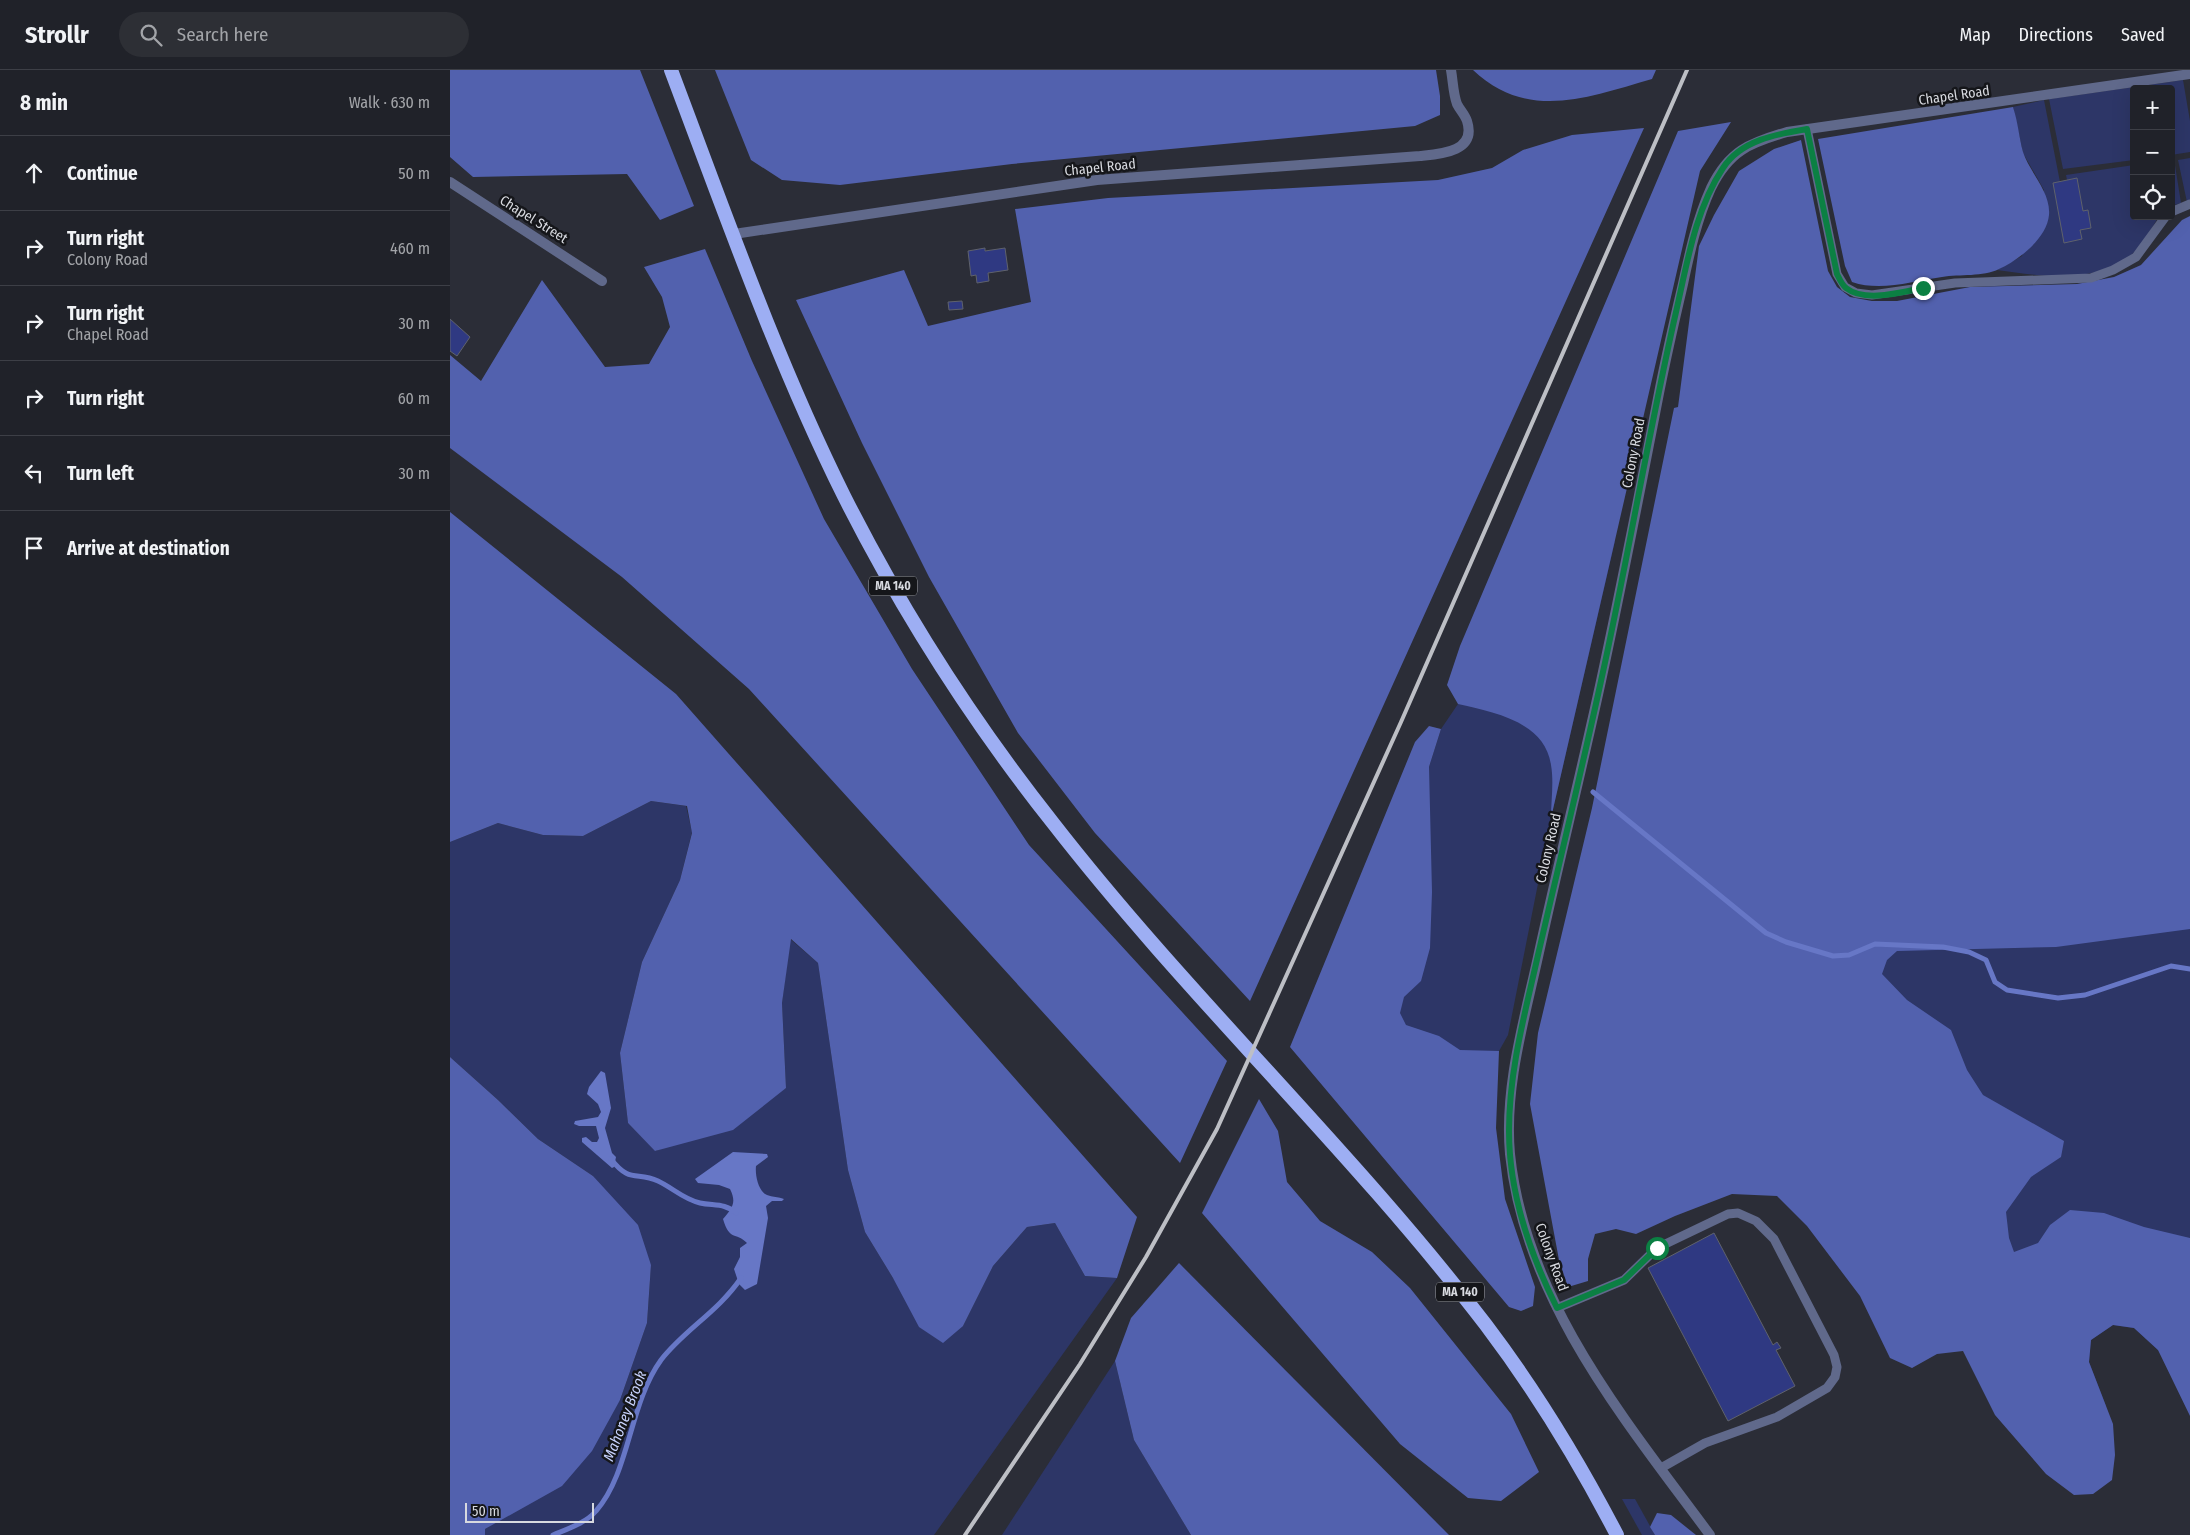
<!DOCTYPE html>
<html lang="en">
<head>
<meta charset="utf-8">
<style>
  body { margin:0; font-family:"Fira Sans Condensed",sans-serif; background:#2d2f35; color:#f1f3f6 }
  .controls { position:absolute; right:15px; top:15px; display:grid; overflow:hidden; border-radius:5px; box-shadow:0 5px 20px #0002 }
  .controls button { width:45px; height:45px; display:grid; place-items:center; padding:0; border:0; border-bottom:1px solid #3d3f46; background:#202229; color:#f1f3f6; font:25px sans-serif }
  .scale { position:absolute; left:15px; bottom:12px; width:129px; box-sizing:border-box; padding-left:5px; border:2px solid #d7d9df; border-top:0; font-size:14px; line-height:18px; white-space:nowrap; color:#d7d9df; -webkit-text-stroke:4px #15161a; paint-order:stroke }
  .stop { position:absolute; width:15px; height:15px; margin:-11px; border:4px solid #0b8043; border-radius:50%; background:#fff }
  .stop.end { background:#0b8043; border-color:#fff; box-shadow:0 1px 5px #0008 }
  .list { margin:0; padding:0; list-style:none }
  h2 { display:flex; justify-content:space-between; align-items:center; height:65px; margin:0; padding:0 20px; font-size:21px }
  h2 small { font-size:16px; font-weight:400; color:#a2a4a8 }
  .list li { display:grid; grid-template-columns:32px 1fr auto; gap:15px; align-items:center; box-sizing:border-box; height:75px; padding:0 20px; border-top:1px solid #3d3f46 }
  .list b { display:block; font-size:19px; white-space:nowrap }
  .list p { margin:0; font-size:16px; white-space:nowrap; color:#a2a4a8 }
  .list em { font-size:16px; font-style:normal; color:#a2a4a8 }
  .icon { flex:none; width:28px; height:28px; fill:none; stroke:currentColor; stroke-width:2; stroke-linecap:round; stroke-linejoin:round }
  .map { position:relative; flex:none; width:1740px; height:1465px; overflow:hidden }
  header { display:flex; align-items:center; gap:30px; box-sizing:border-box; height:70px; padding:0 25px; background:#202229; border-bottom:1px solid #3d3f46 }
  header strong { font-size:24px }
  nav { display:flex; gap:28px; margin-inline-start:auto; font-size:18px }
  .search { width:350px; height:45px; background:#2d2f35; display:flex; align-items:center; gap:12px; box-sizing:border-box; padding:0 18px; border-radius:28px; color:#a2a4a8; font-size:19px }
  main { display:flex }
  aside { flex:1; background:#202229 }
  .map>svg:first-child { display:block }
  .green { fill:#2d3667 }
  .forest { fill:#5261ae }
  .water { fill:#6777c6 }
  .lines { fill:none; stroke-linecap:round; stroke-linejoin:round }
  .stream { stroke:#6777c6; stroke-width:5 }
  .building { fill:#2f3982; stroke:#5f626c }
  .service { stroke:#60698b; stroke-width:9 }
  .minor { stroke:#60698b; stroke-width:10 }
  .trunk { stroke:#9daef3; stroke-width:14 }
  .rail { stroke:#bdbfc5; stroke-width:4 }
  .route { stroke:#0b8043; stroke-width:6 }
  .labels { text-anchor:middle; stroke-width:5; stroke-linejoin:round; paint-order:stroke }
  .shield { fill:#15161a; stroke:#9d9ea4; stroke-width:1 }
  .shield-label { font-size:12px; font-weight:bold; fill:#d7d9df }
  .street-label { font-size:14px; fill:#d7d9df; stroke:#15161a }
  .water-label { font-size:15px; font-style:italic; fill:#c8d3fe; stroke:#15161a }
</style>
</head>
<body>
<header>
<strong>Strollr</strong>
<div class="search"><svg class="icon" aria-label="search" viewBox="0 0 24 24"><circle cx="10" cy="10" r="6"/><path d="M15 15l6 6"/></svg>Search here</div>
<nav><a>Map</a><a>Directions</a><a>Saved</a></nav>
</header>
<main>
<aside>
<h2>8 min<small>Walk · 630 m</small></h2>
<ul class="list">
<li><svg class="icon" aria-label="ahead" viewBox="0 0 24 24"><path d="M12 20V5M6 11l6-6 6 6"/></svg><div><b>Continue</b></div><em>50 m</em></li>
<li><svg class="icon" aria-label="right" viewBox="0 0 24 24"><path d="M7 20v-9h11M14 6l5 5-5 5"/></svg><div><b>Turn right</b><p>Colony Road</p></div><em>460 m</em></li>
<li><svg class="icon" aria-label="right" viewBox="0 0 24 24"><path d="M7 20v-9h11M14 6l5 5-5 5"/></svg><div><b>Turn right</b><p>Chapel Road</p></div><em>30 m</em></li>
<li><svg class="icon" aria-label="right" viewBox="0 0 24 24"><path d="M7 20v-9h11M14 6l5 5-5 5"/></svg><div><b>Turn right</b></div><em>60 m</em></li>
<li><svg class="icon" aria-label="left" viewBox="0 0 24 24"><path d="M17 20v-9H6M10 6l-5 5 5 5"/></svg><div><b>Turn left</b></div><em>30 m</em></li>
<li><svg class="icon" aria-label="arrive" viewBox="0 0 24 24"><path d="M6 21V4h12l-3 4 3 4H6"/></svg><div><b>Arrive at destination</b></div></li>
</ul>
</aside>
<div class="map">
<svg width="1740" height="1465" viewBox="0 0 1740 1465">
  <rect width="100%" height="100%" fill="#2b2d37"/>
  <!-- green -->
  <g class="green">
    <path d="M 1733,10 L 1740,51 L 1740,82 L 1721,85 L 1721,19 L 1684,19 L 1684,90 L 1613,99 L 1599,29 Z"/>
    <path d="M 1594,30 L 1610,112 L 1614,172 L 1632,169 L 1630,160 L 1641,158 L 1638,141 L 1633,141 L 1627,109 L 1617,110 L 1616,105 L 1684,95 L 1684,146 L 1709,146 C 1700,161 1691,179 1676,189 C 1637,214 1590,206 1547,200 L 1572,186 L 1594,120 L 1573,83 L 1563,37 Z"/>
    <path d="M 1740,88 L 1740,131 L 1737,132 L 1728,90 Z"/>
    <path d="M 1721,89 L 1724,89 L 1731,133 L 1721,136 Z"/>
    <path d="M 1165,471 L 1101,748 L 1058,965 L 1049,981 L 1027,987 L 1008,1001 L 934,944 L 979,697 L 991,659 L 1008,634 Z"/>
    <path d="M 201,731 L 236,736 L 242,762 L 230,810 L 192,892 L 170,983 L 178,1053 L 206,1081 L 336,1018 L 332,933 L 340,869 L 368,893 L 398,1100 L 415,1162 L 443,1208 L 513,1256 L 543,1196 L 577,1157 L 605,1153 L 635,1206 L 667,1208 L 484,1465 L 35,1465 L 35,1459 L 68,1439 L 170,1330 L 197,1253 L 201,1195 L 143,1106 L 88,1069 L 48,1030 L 0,987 L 0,772 L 48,753 L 93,765 L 133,766 Z"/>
    <path d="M 1740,784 L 1740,1316 L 1708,1280 L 1684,1258 L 1663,1255 L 1641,1270 L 1639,1292 L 1656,1336 L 1318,1117 L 1088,963 Z"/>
    <path d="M 665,1291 L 684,1370 L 741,1465 L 552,1465 Z"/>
    <path d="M 1172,1429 L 1185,1429 L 1205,1465 L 1192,1465 Z"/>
  </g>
  <!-- forest -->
  <g class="forest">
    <path d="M 0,0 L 190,0 L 244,136 L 210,150 L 177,104 L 23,107 L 0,87 Z"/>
    <path d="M 265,0 L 986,0 L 990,26 L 990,45 L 965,56 L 562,94 L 390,115 L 332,110 L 301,90 Z"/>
    <path d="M 1023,0 L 1206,0 L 1202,9 C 1139,27 1078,52 1023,0 Z"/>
    <path d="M 1563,37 C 1568,52 1569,67 1573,82 C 1580,103 1601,122 1599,145 C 1597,168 1569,190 1549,199 C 1533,207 1510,204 1492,207 C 1463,211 1431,222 1402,212 L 1395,196 L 1368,69 Z"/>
    <path d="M 1281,52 L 1250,101 L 1101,748 C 1101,731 1104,712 1101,695 C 1095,651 1042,642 1008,634 L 997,615 L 1010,576 L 1228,61 Z"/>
    <path d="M 1194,58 L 800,931 L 645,763 L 568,663 L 479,507 L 412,373 L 346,230 L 454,200 L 478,256 L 581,232 L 565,139 L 658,128 L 988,110 L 1042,98 L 1073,80 L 1122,65 Z"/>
    <path d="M 1351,70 L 1378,201 L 1387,217 L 1400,227 L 1422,231 L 1447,231 L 1520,217 L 1627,214 L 1664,207 L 1691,195 L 1732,150 L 1740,146 L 1740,859 L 1606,877 L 1447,881 L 1437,890 L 1432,904 L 1457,930 L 1501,960 L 1517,1000 L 1533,1025 L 1614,1071 L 1611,1087 L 1581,1107 L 1556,1142 L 1559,1168 L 1564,1182 L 1588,1173 L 1600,1155 L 1620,1140 L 1654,1143 L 1694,1157 L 1740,1168 L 1740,1346 L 1708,1280 L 1684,1258 L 1663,1255 L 1641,1270 L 1639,1292 L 1663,1354 L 1665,1385 L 1662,1410 L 1643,1424 L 1624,1425 L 1596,1404 L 1545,1345 L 1513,1281 L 1487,1284 L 1462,1298 L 1440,1288 L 1410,1226 L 1357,1156 L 1327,1126 L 1282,1124 L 1225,1146 L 1186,1164 L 1166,1159 L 1145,1164 L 1138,1189 L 1138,1211 L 1118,1217 L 1109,1190 L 1080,1034 L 1088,963 L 1142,738 L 1224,338 L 1228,337 L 1249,176 L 1264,145 L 1289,101 L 1324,79 Z"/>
    <path d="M 255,179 L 302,291 L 374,449 L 462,599 L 579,775 L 777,991 L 730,1093 L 299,619 L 172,507 L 0,378 L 0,285 L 31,311 L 92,210 L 155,297 L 199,294 L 220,257 L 212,227 L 194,197 Z"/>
    <path d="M 0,442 L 226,624 L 687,1147 L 667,1208 L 635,1206 L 605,1153 L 577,1157 L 543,1196 L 513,1256 L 493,1273 L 469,1257 L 443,1208 L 415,1162 L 398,1100 L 368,893 L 341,869 L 332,933 L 336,1018 L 283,1060 L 205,1081 L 178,1053 L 170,983 L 192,892 L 230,810 L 242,763 L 237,736 L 201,731 L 133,766 L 93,765 L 48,753 L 0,772 Z"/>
    <path d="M 979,656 L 991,659 L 979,697 L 982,822 L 980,878 L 971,911 L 954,927 L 950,943 L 956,955 L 989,966 L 1010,980 L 1049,981 L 1046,1058 L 1055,1129 L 1085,1217 L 1083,1236 L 1071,1241 L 1059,1237 L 840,977 L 965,672 Z"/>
    <path d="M 0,987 L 48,1030 L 88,1069 L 143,1106 L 188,1155 L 201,1195 L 197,1253 L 170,1330 L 142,1381 L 112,1416 L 35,1459 L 35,1465 L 0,1465 Z"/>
    <path d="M 809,1029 L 828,1061 L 837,1112 L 870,1151 L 922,1182 L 960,1218 L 1061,1344 L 1089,1402 L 1051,1431 L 1018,1428 L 950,1374 L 752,1143 Z"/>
    <path d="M 729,1193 L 999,1465 L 741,1465 L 684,1370 L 665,1291 L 681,1248 Z"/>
    <path d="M 1207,1443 L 1221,1445 L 1246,1465 L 1205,1465 L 1200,1457 Z"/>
  </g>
  <!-- water -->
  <g class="water">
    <path d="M 151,1001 L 155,1003 L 161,1038 L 155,1058 L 162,1083 L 166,1087 L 164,1097 L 162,1098 L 132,1072 L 132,1068 L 136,1067 L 142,1072 L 147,1072 L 149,1068 L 146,1056 L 129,1056 L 124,1054 L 125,1051 L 148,1047 L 151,1042 L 148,1034 L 137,1024 L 139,1017 Z"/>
    <path d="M 283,1082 L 317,1084 L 318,1087 L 306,1096 C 305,1105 308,1121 317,1125 C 322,1127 329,1127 334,1129 L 332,1131 L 322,1131 L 316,1136 L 318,1148 L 307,1214 L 295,1220 L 289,1214 L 284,1199 L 290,1187 L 290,1178 L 297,1173 C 285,1161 280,1172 273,1149 C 282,1138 287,1133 280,1119 L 269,1115 L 248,1113 L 245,1109 Z"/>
  </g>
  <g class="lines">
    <!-- stream -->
    <g class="stream">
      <path d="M 1143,722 L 1316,863 L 1336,872 L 1383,886 L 1399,885 L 1425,874 L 1493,877 L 1519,882 L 1536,890 L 1545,912 L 1557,920 L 1608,928 L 1635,925 L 1721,896 L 1740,899"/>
      <path d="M 161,1089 C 180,1114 187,1101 208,1111 C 223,1118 233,1129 250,1133 C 264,1136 275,1133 286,1143"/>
      <path d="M 103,1465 C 117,1459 136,1453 146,1441 C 180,1402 179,1334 211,1290 C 234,1260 268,1242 291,1208"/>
    </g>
  </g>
  <!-- building -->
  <g class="building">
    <path d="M 1627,108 L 1633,141 L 1638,140 L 1641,158 L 1630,160 L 1632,169 L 1614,173 L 1603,113 Z"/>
    <path d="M 535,178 L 535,181 L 555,178 L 558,200 L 538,203 L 539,211 L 527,213 L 526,205 L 521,206 L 518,181 Z"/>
    <path d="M 512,231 L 513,239 L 499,240 L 498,232 Z"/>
    <path d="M 0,249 L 20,267 L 7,286 L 0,281 Z"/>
    <path d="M 1264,1163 L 1323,1275 L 1327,1272 L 1331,1278 L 1326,1280 L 1345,1316 L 1278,1351 L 1198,1198 Z"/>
  </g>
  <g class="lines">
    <!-- service -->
    <g class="service">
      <path d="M 1357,59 L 1387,204 L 1395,217 L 1406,223 L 1422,225 L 1505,213 L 1641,208 L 1663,200 L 1686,187 L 1716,146"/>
      <path d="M 1721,142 L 1740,134"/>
      <path d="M 1107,1238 L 1174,1210 L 1207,1178 L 1278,1144 L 1288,1143 L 1306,1151 L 1324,1169 L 1384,1285 L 1387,1297 L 1385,1307 L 1377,1318 L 1327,1347 L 1255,1373 L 1211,1398"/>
    </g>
    <!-- minor -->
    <g class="minor">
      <path d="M 0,112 L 152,211"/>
      <path d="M 284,164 L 647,110 L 970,86 C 990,84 1027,82 1017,51 C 1015,45 1010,40 1007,34 C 1003,23 1003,11 1001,0"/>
      <path d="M 1260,1465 C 1176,1351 1075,1231 1060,1084 C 1054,1018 1074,951 1088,887 C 1108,795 1131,703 1151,611 C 1172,514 1191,416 1210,318 C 1217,283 1225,248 1233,214 C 1240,181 1247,149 1261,118 C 1279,81 1299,73 1337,62 L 1740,4"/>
    </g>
    <!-- trunk -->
    <path class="trunk" d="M 221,0 C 275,143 326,289 394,426 C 452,541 523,652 603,753 C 739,928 901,1079 1036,1255 C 1086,1321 1129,1392 1167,1465"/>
    <!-- rail -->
    <path class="rail" d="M 515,1465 L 630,1294 L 696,1187 L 767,1059 L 951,652 L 1237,0"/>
  </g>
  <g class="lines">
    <!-- route -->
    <path class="route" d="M 1207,1178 L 1174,1210 L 1107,1238 C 1080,1184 1059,1121 1059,1061 C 1059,1001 1075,943 1088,885 C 1109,794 1131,703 1151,611 C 1178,489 1198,365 1226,242 C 1237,194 1245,140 1273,98 C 1291,70 1327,64 1357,59 L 1387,204 C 1389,208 1392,215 1396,218 C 1415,233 1452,222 1473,218"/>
  </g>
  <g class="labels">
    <!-- shield labels -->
    <g class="shield">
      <rect x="419" y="506.5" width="48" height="19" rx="4"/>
      <rect x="986" y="1212.5" width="48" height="19" rx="4"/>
    </g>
    <g class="shield-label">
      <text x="443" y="520">MA 140</text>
      <text x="1010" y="1226">MA 140</text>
    </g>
    <!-- street labels -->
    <g class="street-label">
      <text transform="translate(1504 25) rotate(-8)" y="5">Chapel Road</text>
      <text transform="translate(650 97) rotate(-6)" y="5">Chapel Road</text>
      <text transform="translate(84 149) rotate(32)" y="5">Chapel Street</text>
      <text transform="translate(1183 383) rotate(-79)" y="5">Colony Road</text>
      <text transform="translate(1098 778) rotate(-77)" y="5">Colony Road</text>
      <text transform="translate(1102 1187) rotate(70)" y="5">Colony Road</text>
    </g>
    <!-- water labels -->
    <g class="water-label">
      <text transform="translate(175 1346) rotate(-69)" y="5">Mahoney Brook</text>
    </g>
  </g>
</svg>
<div class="controls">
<button>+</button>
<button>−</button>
<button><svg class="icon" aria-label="locate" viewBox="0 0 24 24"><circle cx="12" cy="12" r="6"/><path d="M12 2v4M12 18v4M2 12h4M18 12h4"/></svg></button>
</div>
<div class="scale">50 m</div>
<div class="stop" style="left:1207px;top:1178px"></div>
<div class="stop end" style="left:1473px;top:218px"></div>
</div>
</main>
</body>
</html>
